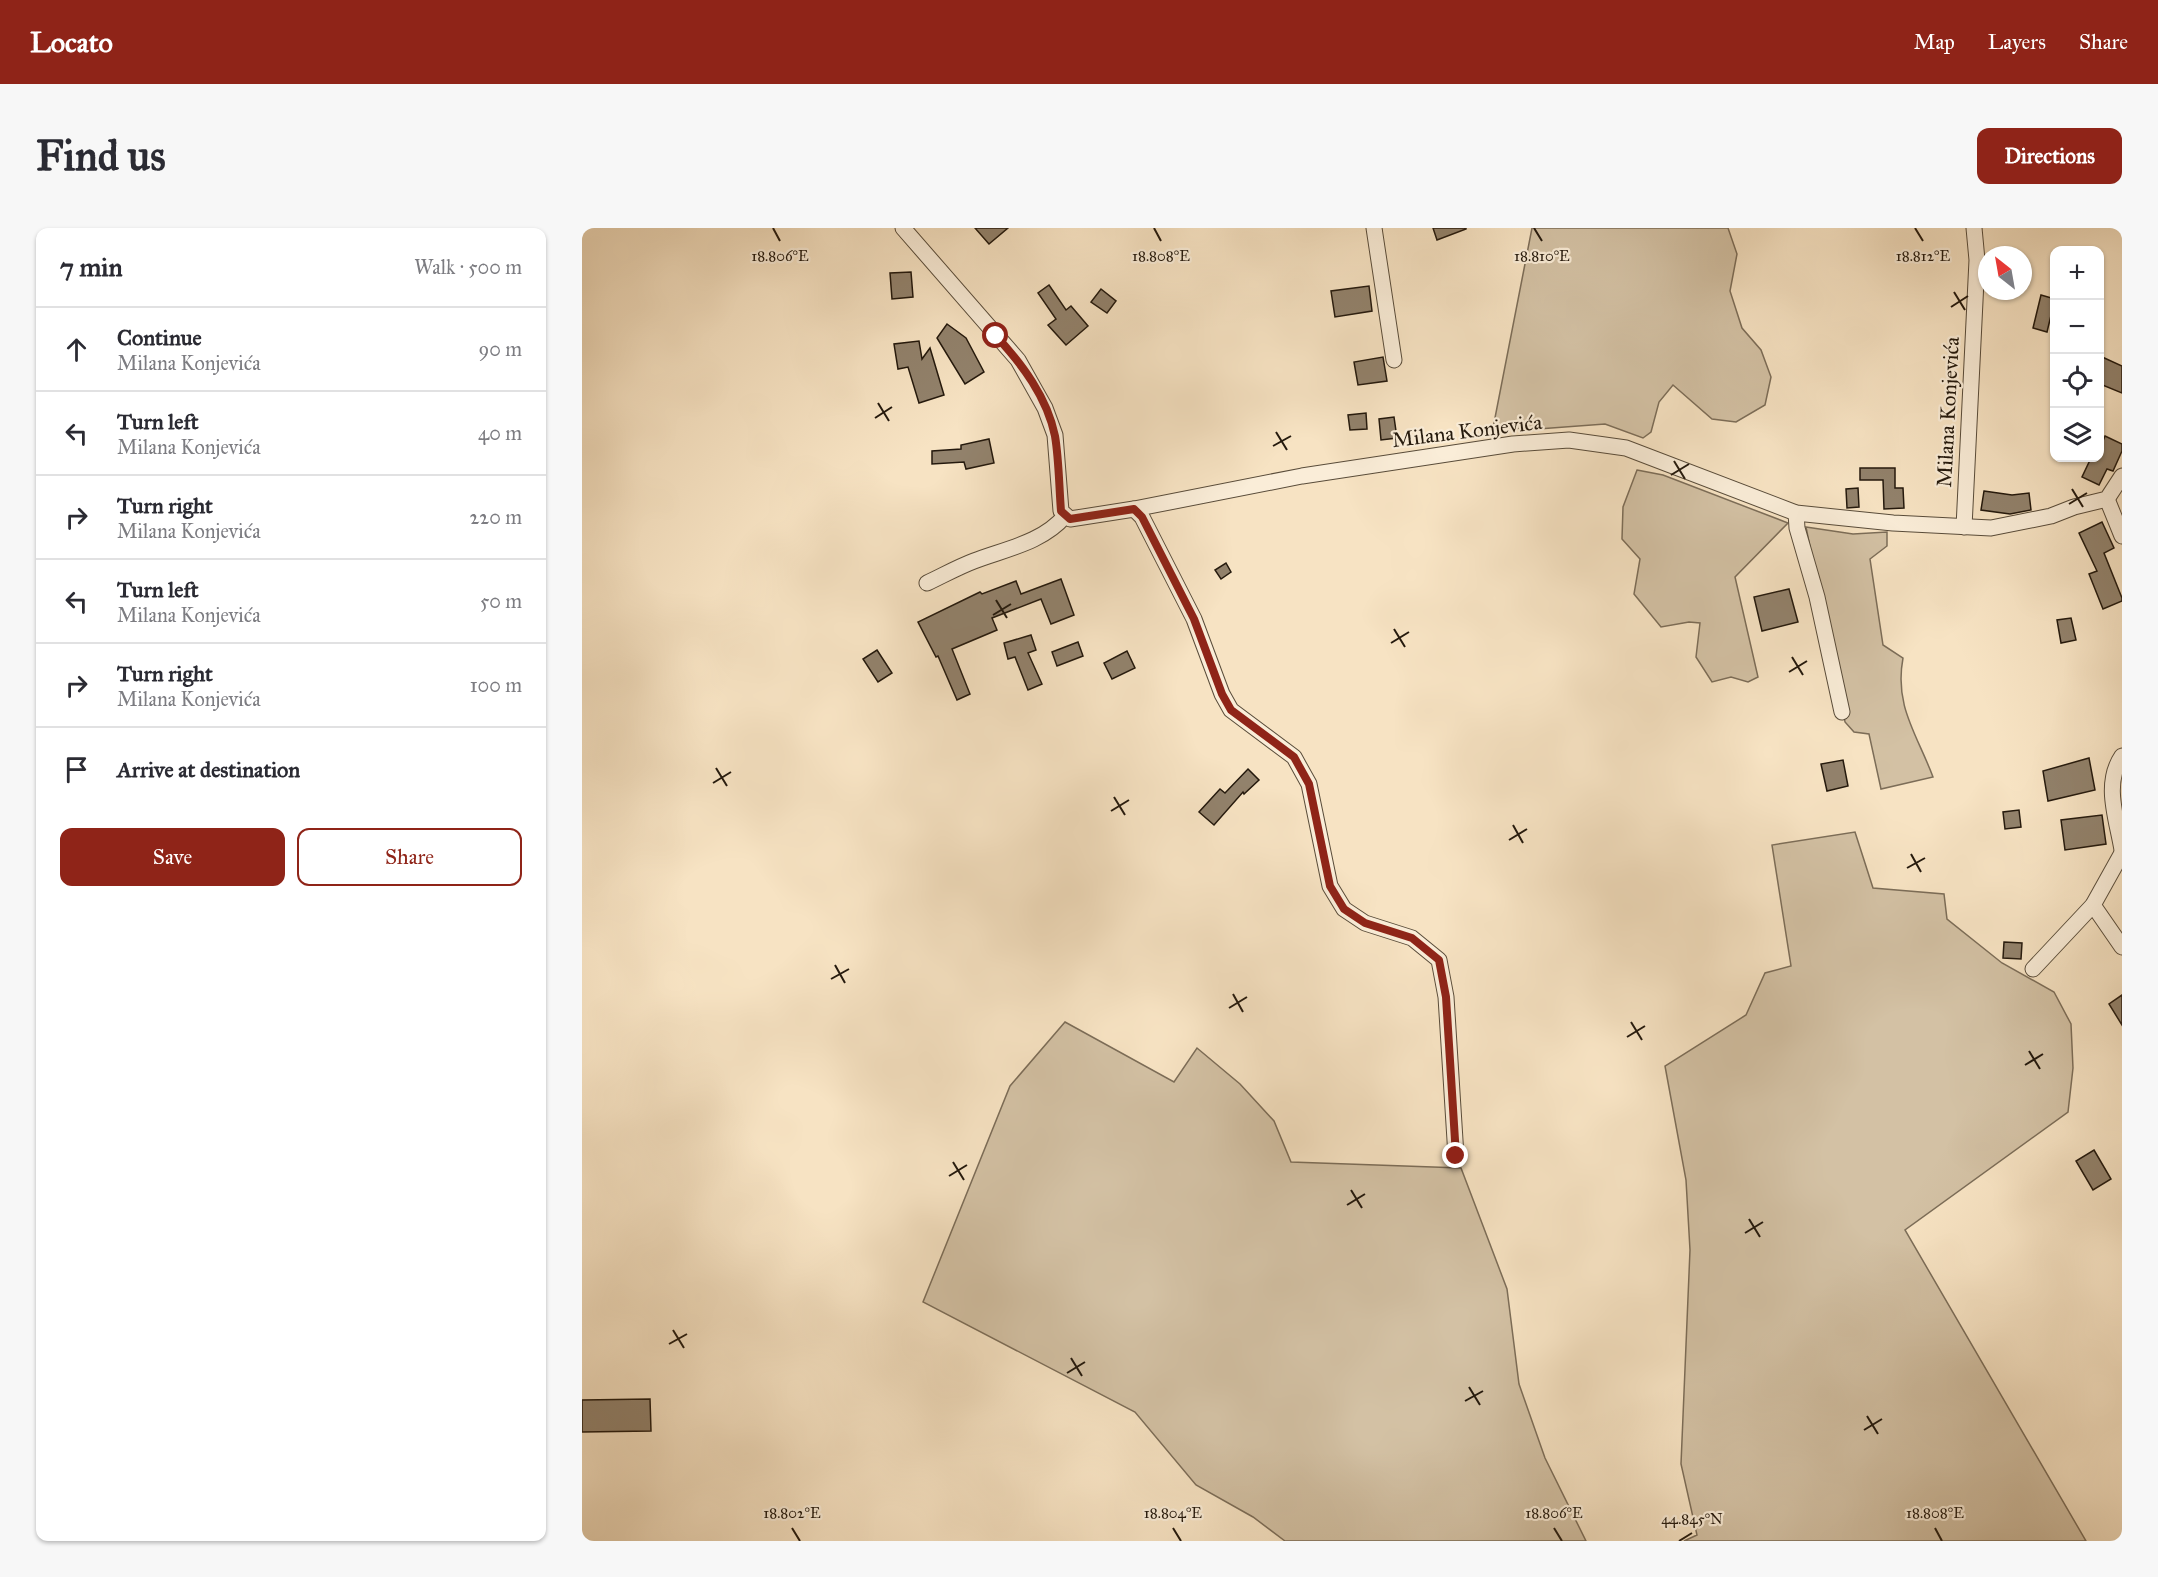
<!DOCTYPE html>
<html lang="en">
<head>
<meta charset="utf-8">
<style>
  body { margin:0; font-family:"IM FELL Great Primer",serif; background:#f7f7f7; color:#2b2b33 }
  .controls { position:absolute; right:18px; top:18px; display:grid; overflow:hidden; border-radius:12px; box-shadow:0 2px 4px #0004 }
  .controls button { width:54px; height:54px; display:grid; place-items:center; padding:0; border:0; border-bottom:2px solid #e1e1e2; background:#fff; color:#2b2b33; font:30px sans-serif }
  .compass { position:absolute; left:1396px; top:18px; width:54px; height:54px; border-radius:50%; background:#fff; box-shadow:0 2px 4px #0004; rotate:329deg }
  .stop { position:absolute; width:18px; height:18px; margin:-14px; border:4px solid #8f2418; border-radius:50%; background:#fff }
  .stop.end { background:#8f2418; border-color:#fff; box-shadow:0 2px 6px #0008 }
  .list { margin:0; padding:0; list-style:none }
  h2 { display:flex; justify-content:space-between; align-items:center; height:78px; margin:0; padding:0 24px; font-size:26px }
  h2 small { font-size:20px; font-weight:400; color:#7c7c81 }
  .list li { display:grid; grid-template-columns:39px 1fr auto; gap:18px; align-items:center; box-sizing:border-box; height:84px; padding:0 24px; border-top:2px solid #e1e1e2 }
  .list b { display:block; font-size:22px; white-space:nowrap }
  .list p { margin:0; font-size:20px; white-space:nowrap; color:#7c7c81 }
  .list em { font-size:20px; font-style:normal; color:#7c7c81 }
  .actions { display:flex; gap:12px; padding:18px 24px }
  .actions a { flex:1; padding:14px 0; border:2px solid #8f2418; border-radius:12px; text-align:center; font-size:21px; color:#8f2418 }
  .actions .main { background:#8f2418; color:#fff }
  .icon { flex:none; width:33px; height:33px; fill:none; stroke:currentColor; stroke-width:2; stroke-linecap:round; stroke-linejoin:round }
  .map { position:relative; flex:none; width:1540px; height:1313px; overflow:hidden; border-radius:12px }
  header { display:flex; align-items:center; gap:36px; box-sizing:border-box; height:84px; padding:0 30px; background:#8f2418; color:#fff }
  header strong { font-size:28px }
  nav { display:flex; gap:33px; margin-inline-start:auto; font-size:21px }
  .intro { display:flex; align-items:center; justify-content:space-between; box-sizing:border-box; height:144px; padding:0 36px }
  h1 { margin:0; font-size:42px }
  .button { padding:15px 27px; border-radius:12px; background:#8f2418; color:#fff; font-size:21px; font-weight:700 }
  main { display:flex; gap:36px; padding:0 36px }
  aside { flex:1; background:#fff; border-radius:12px; box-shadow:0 2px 4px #0004 }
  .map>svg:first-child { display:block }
  .green { fill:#d3c1a4; stroke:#7c6d58; stroke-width:1.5 }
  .building { fill:#92826c; stroke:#24190d; stroke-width:1.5 }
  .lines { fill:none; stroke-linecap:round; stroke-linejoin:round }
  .minor-casing { stroke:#594c3a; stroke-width:17 }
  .minor { stroke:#faedd8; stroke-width:15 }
  .route { stroke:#8f2418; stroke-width:8 }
  .ticks { fill:none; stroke:#24190d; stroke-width:2 }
  .labels { text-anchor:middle; stroke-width:4.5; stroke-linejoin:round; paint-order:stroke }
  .street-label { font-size:21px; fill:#24190d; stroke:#faedd8 }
  .ticks-label { font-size:15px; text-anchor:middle; fill:#24190d; stroke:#faedd8; stroke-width:4.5; stroke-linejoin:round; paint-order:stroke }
</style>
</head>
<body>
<header>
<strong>Locato</strong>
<nav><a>Map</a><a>Layers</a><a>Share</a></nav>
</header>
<div class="intro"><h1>Find us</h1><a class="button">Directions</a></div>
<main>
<aside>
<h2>7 min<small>Walk · 500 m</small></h2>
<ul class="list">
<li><svg class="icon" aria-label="ahead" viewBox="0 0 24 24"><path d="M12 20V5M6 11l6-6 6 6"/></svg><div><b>Continue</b><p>Milana Konjevića</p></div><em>90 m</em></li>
<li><svg class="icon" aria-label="left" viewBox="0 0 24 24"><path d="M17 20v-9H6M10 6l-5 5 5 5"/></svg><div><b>Turn left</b><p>Milana Konjevića</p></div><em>40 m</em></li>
<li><svg class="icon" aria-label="right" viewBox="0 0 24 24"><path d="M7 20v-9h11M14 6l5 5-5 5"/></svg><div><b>Turn right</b><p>Milana Konjevića</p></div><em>220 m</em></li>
<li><svg class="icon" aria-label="left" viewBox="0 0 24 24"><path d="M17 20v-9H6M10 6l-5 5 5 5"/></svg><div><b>Turn left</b><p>Milana Konjevića</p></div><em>50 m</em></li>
<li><svg class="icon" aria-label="right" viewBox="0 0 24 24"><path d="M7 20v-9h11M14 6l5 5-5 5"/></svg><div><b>Turn right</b><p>Milana Konjevića</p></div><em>100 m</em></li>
<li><svg class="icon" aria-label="arrive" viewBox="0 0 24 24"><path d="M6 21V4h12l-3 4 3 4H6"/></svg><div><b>Arrive at destination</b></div></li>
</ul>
<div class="actions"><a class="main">Save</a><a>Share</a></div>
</aside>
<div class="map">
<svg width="1540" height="1313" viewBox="0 0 1540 1313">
  <rect width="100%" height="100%" fill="#f7e3c3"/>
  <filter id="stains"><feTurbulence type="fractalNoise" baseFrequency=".00333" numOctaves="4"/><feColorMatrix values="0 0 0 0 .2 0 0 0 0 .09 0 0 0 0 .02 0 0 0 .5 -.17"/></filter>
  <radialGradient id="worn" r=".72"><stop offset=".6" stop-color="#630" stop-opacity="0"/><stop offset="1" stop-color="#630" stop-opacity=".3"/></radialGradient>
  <!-- green -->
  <g class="green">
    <path d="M 950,0 L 1146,0 L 1155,26 L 1148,63 L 1160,100 L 1179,122 L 1189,149 L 1183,177 L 1154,194 L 1130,191 L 1091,157 L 1077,174 L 1069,204 L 1061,210 L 1023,196 L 956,201 L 911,200 Z"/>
    <path d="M 1055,242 L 1081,247 L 1206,295 L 1153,349 L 1176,449 L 1166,454 L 1149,449 L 1130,454 L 1114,429 L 1118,395 L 1107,394 L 1079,399 L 1052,366 L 1058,331 L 1040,311 L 1041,279 Z"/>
    <path d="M 1224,299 L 1271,306 L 1305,304 L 1305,318 L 1288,331 L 1301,417 L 1321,430 C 1312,478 1335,506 1351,549 L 1299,561 L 1287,506 L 1272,504 L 1263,494 Z"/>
    <path d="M 1273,604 L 1291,660 L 1362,666 L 1365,691 L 1420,735 L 1472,764 L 1489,796 L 1491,840 L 1486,884 L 1323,1002 L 1504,1313 L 1102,1313 L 1115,1307 L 1099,1236 L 1108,1022 L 1104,952 L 1083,838 L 1164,787 L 1183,745 L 1209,738 L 1190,617 Z"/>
    <path d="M 483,794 L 592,854 L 615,820 L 658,856 L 692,893 L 709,934 L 879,940 L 925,1061 L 937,1156 L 963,1230 L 1004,1313 L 703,1313 L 671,1289 L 614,1257 L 553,1184 L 341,1074 L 428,858 Z"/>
  </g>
  <!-- building -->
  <g class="building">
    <path d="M 393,0 L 426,0 L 407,16 Z"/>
    <path d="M 851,0 L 884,0 L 884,1 L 855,12 Z"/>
    <path d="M 329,44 L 331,69 L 310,71 L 308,45 Z"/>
    <path d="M 467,57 L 484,82 L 489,78 L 506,98 L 484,117 L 466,97 L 474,91 L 456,65 Z"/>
    <path d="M 787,58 L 790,83 L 753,89 L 749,63 Z"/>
    <path d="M 519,61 L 534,73 L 525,85 L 509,74 Z"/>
    <path d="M 1459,67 L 1473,71 L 1465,104 L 1451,100 Z"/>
    <path d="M 365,96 L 384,110 L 402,144 L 383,156 L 355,110 Z"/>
    <path d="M 337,113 L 340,131 L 348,120 L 362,167 L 337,175 L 326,139 L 316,141 L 312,116 Z"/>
    <path d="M 1518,128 L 1540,138 L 1540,165 L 1518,156 Z"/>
    <path d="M 801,129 L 805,153 L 776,157 L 772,134 Z"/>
    <path d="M 784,185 L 785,201 L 768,202 L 766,187 Z"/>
    <path d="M 812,189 L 815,210 L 799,212 L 797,191 Z"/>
    <path d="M 1523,208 L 1540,216 L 1540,223 L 1531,243 L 1525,241 L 1517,257 L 1500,249 L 1509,230 L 1518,230 L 1518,220 Z"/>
    <path d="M 407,211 L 412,235 L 384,241 L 382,234 L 350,236 L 350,223 L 379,221 L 379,217 Z"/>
    <path d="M 1278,240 L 1313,240 L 1313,260 L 1321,260 L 1322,280 L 1302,281 L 1301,252 L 1278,252 Z"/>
    <path d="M 1276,260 L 1277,279 L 1265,280 L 1264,261 Z"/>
    <path d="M 1402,263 L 1430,267 L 1447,265 L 1449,282 L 1428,286 L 1399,282 Z"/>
    <path d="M 1520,294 L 1532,320 L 1522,325 L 1540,370 L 1540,373 L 1521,381 L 1507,346 L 1515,343 L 1497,305 Z"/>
    <path d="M 644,335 L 649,344 L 639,351 L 633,342 Z"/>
    <path d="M 479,351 L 492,387 L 469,396 L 459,371 L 410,390 L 415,402 L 370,421 L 388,466 L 375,472 L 356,428 L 354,429 L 336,394 L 398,364 L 400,366 L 434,353 L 439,366 Z"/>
    <path d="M 1207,361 L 1216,394 L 1180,403 L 1172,369 Z"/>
    <path d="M 1489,390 L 1494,412 L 1479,415 L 1475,392 Z"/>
    <path d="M 449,407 L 454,422 L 446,425 L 460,456 L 446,462 L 433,429 L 426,431 L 422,415 Z"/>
    <path d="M 496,414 L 501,428 L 475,438 L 470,424 Z"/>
    <path d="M 295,422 L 310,445 L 296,454 L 281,431 Z"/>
    <path d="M 545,423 L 553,440 L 530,451 L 522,435 Z"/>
    <path d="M 1507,530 L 1513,562 L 1466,573 L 1461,543 Z"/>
    <path d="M 1261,532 L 1266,558 L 1245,563 L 1239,536 Z"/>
    <path d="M 666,541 L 677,552 L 662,566 L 661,564 L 632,597 L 617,584 L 638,561 L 643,565 Z"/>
    <path d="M 1437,582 L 1439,599 L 1423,601 L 1421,584 Z"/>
    <path d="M 1520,587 L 1524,616 L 1483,622 L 1479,592 Z"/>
    <path d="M 1422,714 L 1440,715 L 1439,731 L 1421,730 Z"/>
    <path d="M 1540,767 L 1540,797 L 1527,776 Z"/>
    <path d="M 1512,922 L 1529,951 L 1511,962 L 1494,933 Z"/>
    <path d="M 68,1171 L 69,1203 L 0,1204 L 0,1172 Z"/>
  </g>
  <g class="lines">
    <defs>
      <g id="minor">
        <path d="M 321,0 L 436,132 L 463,180 L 473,207 L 479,283 L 488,291 L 552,281 L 560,289 L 612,391 L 640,466 L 649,482 L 712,529 L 727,556 L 748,658 L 762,681 L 783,695 L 830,710 L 857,732 L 864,769 L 874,928"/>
        <path d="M 792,0 L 812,132"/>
        <path d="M 1525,271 L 1540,308"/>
        <path d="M 552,281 L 720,248 L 931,216 L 987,212 L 1044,220 L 1214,285 L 1311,295 L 1409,300 L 1469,288 L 1492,279 L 1525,271 L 1540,248"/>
        <path d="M 1214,285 L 1215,300 L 1235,369 L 1260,484"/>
        <path d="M 1382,299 L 1395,32 L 1392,0"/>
        <path d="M 345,355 C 360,348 376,339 392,333 C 423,321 460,315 483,288"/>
        <path d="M 1540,528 C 1521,556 1535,591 1540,622"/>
        <path d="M 1511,677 L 1540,719"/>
        <path d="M 1451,741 L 1511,677 L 1540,625"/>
      </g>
    </defs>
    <!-- minor casing -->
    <use href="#minor" class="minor-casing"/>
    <!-- minor -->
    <use href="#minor" class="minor"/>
  </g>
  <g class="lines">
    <!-- route -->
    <path class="route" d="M 414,108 C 440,136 465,169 473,208 C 477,232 477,258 479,283 L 488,291 L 552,281 L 560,289 L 612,391 L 640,466 L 649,482 L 712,529 L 727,556 L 748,658 L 762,681 L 783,695 L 830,710 L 857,732 L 864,769 L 874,928"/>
  </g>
  <!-- ticks -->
  <path class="ticks" d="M 191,0 L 198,13M 572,0 L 579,13M 952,0 L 960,13M 1333,0 L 1341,13M 1372,64 L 1383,82M 1369,79 L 1386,68M 296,175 L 307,193M 293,190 L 310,179M 694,204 L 705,222M 691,218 L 709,208M 1092,233 L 1103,251M 1089,247 L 1107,236M 1490,261 L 1501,279M 1487,276 L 1505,265M 414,372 L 425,390M 411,387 L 429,376M 812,401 L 823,419M 809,415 L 827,404M 1210,429 L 1221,447M 1207,444 L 1225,433M 134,540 L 145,558M 131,555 L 149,544M 532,569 L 543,587M 529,583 L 547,572M 931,597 L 941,615M 927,612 L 945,601M 1329,626 L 1339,644M 1325,640 L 1343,630M 253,737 L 263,755M 249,751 L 267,741M 651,766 L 661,784M 647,780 L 665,769M 1049,794 L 1060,812M 1045,809 L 1063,798M 1447,823 L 1458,841M 1443,837 L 1461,826M 371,934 L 382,952M 367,948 L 385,937M 769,962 L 780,980M 765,977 L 783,966M 1167,991 L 1178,1009M 1163,1005 L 1181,994M 91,1102 L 102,1120M 87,1116 L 105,1106M 489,1130 L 500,1148M 485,1145 L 503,1134M 887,1159 L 898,1177M 883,1173 L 901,1163M 1285,1188 L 1296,1206M 1282,1202 L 1300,1191M 210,1300 L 218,1313M 591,1300 L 599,1313M 972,1300 L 980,1313M 1353,1300 L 1360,1313M 1097,1313 L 1110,1305"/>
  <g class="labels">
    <!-- street labels -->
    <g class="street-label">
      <text transform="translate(1366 184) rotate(-87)" y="7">Milana Konjevića</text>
      <text transform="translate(885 203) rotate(-7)" y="7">Milana Konjevića</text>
    </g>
  </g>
  <g class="ticks-label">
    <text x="198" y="33">18.806°E</text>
    <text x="579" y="33">18.808°E</text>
    <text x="960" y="33">18.810°E</text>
    <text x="1341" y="33">18.812°E</text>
    <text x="210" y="1290">18.802°E</text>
    <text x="591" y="1290">18.804°E</text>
    <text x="972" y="1290">18.806°E</text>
    <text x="1353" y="1290">18.808°E</text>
    <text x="1110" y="1296">44.845°N</text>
  </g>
  <rect width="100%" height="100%" filter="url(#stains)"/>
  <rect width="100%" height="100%" fill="url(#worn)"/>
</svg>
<div class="controls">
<button>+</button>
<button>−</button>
<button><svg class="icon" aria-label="locate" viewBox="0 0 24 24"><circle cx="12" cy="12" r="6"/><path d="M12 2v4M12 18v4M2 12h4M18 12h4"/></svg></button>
<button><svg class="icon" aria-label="layers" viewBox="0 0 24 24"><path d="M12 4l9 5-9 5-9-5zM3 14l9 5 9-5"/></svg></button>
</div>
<svg class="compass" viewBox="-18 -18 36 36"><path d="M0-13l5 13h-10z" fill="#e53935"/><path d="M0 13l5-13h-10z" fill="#7c7c81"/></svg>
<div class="stop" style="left:414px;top:108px"></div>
<div class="stop end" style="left:874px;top:928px"></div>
</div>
</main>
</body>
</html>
